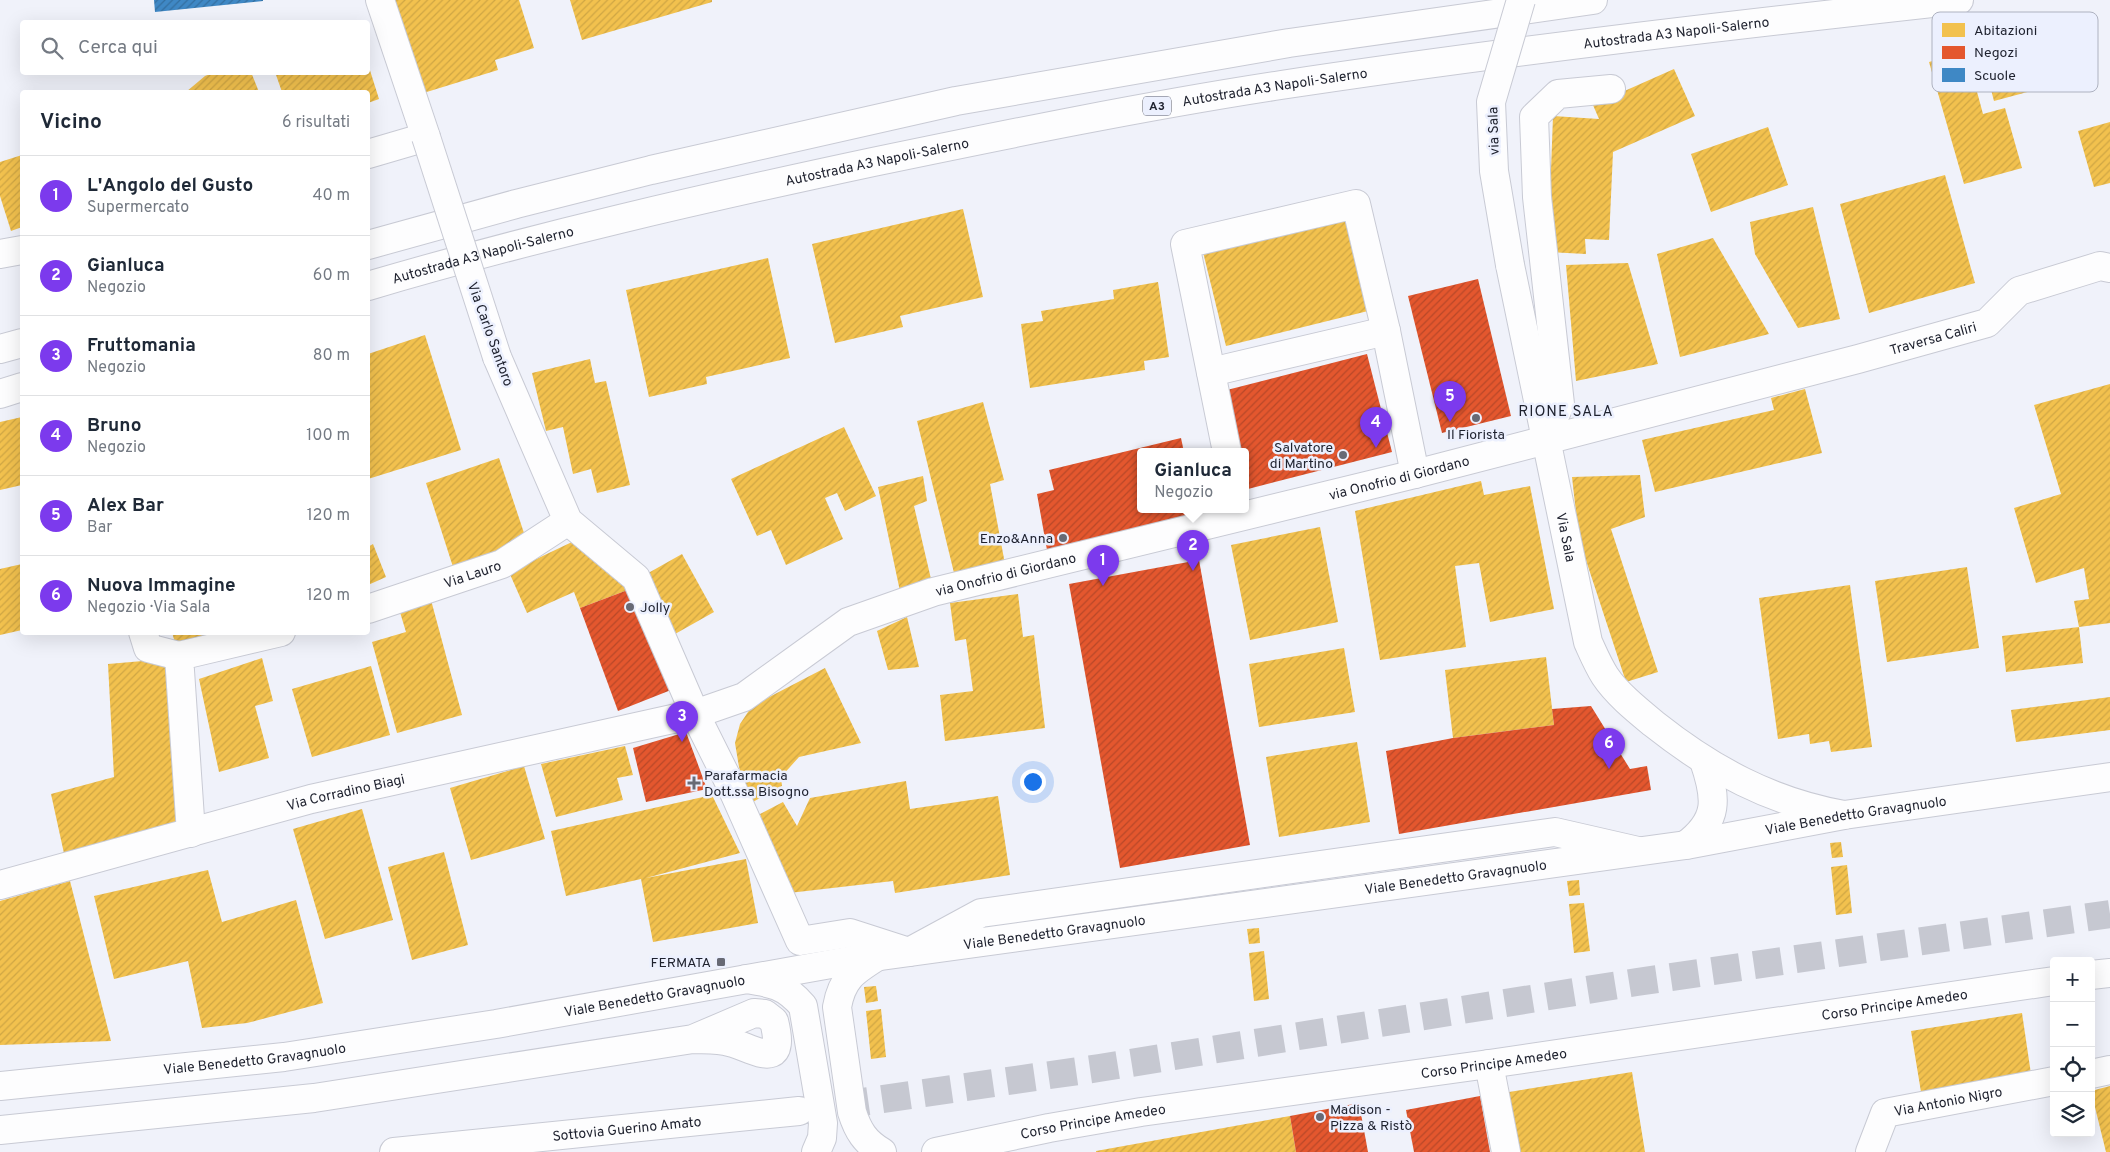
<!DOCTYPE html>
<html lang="it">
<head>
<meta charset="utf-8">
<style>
  body { margin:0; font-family:Overpass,sans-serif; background:#f6f6f7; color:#1f2937 }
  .controls { position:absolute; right:15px; bottom:15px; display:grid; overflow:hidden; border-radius:5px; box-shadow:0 5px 20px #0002 }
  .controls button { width:45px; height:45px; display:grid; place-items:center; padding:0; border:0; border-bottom:1px solid #e0e1e3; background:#fff; color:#1f2937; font:25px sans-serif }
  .you { position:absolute; left:1032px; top:781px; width:18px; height:18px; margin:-12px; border:4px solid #fff; border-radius:50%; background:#1a73e8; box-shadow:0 0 0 8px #1a73e833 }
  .badge { display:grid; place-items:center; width:32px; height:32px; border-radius:50%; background:#7c3aed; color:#fff; font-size:16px; font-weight:700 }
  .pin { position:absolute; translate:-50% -41px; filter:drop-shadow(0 1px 2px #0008) }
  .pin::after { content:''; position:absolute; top:26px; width:18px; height:15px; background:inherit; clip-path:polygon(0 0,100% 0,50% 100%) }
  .popup { position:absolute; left:1137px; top:448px; width:112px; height:65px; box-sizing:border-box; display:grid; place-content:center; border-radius:5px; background:#fff; filter:drop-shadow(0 1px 4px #0005); font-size:16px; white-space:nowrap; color:#747a83 }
  .popup b { font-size:19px; color:#1f2937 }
  .popup::after { content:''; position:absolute; left:50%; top:100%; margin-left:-10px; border:10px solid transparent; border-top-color:#fff }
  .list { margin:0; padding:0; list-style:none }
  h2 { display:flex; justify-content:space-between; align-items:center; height:65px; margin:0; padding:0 20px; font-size:21px }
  h2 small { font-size:16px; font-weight:400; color:#747a83 }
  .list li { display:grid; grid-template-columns:32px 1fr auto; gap:15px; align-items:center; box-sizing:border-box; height:80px; padding:0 20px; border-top:1px solid #e0e1e3 }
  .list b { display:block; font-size:19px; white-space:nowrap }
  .list p { margin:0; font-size:16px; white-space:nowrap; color:#747a83 }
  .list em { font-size:16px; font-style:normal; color:#747a83 }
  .icon { flex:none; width:28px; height:28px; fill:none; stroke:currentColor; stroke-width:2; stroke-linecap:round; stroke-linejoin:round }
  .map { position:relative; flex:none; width:2110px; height:1152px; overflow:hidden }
  .search { position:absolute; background:#fff; box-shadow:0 5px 20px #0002; left:20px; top:20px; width:350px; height:55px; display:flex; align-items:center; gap:12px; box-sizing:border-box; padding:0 18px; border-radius:5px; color:#747a83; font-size:19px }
  .panel { position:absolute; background:#fff; box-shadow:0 5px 20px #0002; left:20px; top:90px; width:350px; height:545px; border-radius:5px }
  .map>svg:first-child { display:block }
  .homes { fill:url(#homes-hatch) }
  .shops { fill:url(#shops-hatch) }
  .schools { fill:url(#schools-hatch) }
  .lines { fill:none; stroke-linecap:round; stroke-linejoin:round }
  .major-tunnel { stroke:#c6c8d1; stroke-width:28; stroke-dasharray:28 14; stroke-linecap:butt }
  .minor-casing { stroke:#c8cad4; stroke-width:30 }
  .major-casing { stroke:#c8cad4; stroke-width:30 }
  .highway-casing { stroke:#c8cad4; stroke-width:30 }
  .minor { stroke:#fdfdfe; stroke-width:28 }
  .major { stroke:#fdfdfe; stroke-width:28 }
  .highway { stroke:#fdfdfe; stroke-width:28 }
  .minor-bridge-casing { stroke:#c8cad4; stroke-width:30; stroke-linecap:butt }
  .minor-bridge { stroke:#fdfdfe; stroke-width:28 }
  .poi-dot { fill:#686a75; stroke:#ecf0fe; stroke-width:2 }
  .labels { text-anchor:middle; stroke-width:5; stroke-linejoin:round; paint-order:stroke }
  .shield { fill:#ecf0fe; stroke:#5c5f6c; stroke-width:1 }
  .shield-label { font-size:12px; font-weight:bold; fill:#1e212e }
  .street-label { font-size:14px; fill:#1e212e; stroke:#ecf0fe }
  .poi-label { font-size:14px; fill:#1e212e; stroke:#ecf0fe; text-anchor:end }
  .neighbourhood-label { font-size:15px; letter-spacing:1px; fill:#1e212e; stroke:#ecf0fe }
  .key { fill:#ecf0fe; stroke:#aeb2c0; stroke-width:1 }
  .key-label { font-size:14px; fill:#1e212e }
</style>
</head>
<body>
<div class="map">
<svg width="2110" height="1152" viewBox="0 0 2110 1152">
  <defs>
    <pattern id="homes-hatch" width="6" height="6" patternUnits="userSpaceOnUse" patternTransform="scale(1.25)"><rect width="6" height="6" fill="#f2c14e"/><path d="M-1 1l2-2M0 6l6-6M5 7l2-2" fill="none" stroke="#cfa644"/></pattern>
    <pattern id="shops-hatch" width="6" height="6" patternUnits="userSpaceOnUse" patternTransform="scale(1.25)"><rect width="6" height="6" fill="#e4572e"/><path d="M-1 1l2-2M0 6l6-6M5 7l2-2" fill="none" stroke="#b84828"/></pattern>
    <pattern id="schools-hatch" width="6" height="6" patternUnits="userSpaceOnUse" patternTransform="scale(1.25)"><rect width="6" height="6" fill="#3f88c5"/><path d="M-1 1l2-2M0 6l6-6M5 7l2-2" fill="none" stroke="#346fa0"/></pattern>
  </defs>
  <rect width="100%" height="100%" fill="#f0f2fa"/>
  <!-- homes -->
  <g class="homes">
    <path d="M 388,0 L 519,0 L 534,48 L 495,60 L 498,70 L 417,95 Z"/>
    <path d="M 570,0 L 712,0 L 712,2 L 582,40 Z"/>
    <path d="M 1998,27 L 2002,44 L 2025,38 L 2039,89 L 1994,101 L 1976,33 Z"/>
    <path d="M 1966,51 L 1983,114 L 2005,108 L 2022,168 L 1964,184 L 1929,62 Z"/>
    <path d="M 368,64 L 379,99 L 368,103 L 368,92 L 282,92 L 275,72 L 368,72 Z"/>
    <path d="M 1674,69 L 1695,116 L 1613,152 L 1609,240 L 1585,239 L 1586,254 L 1548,252 L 1553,116 L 1599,119 L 1593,105 Z"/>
    <path d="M 215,72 L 251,72 L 259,92 L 186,92 L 205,76 Z"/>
    <path d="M 2110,122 L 2110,183 L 2094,187 L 2078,131 Z"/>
    <path d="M 1768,127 L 1788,185 L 1711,212 L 1691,154 Z"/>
    <path d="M 22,155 L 22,227 L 11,231 L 0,196 L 0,162 Z"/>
    <path d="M 1945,175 L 1975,283 L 1869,313 L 1840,204 Z"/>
    <path d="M 1813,207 L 1840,319 L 1798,328 L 1755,254 L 1750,222 Z"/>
    <path d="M 963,209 L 983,297 L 900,316 L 903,327 L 835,343 L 812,244 Z"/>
    <path d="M 1345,216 L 1368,311 L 1226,346 L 1203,252 Z"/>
    <path d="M 1713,238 L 1769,334 L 1680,357 L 1657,254 Z"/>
    <path d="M 768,258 L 790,358 L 706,377 L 707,384 L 649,397 L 626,290 Z"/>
    <path d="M 1628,263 L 1658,364 L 1576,381 L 1566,265 Z"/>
    <path d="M 1158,282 L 1169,357 L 1144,361 L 1145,370 L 1030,388 L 1021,324 L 1043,321 L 1041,311 L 1114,299 L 1113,290 Z"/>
    <path d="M 425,335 L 461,450 L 368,479 L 368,354 Z"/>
    <path d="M 590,359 L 595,383 L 606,381 L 630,485 L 597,493 L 591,469 L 573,474 L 563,427 L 546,431 L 532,373 Z"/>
    <path d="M 2110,384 L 2110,623 L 2079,627 L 2083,663 L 2006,672 L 2002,636 L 2079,627 L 2074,601 L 2089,599 L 2084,568 L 2036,583 L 2014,508 L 2061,494 L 2034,405 Z"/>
    <path d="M 1805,389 L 1822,453 L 1655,492 L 1642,440 L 1774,410 L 1771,398 Z"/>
    <path d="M 983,402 L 1004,480 L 990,484 L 1005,564 L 955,577 L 917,421 Z"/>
    <path d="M 22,417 L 22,485 L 0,490 L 0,422 Z"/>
    <path d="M 844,427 L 876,496 L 845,511 L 837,493 L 825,498 L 843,539 L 786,565 L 771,530 L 757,536 L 731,479 Z"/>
    <path d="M 499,458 L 528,545 L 454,570 L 426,483 Z"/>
    <path d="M 1640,475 L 1645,517 L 1611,529 L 1658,672 L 1626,682 L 1579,539 L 1572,477 Z"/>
    <path d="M 923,476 L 927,501 L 914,506 L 931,579 L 901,596 L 878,487 Z"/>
    <path d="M 1481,481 L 1484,495 L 1530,486 L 1554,609 L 1490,622 L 1479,563 L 1455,566 L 1466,647 L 1380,660 L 1355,511 Z"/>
    <path d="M 1320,527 L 1338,622 L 1250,640 L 1231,545 Z"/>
    <path d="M 572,542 L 633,588 L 580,608 L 574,592 L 527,613 L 509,572 Z"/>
    <path d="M 373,544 L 386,577 L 368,585 L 368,547 Z"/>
    <path d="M 682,554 L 714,612 L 675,634 L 643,576 Z"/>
    <path d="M 22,564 L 22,630 L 0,635 L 0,569 Z"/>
    <path d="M 1967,567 L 1979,648 L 1887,662 L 1875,581 Z"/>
    <path d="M 1850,585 L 1872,747 L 1831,752 L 1829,741 L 1810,744 L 1809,734 L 1778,739 L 1759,598 Z"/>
    <path d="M 1018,594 L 1023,637 L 1034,635 L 1045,728 L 945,741 L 940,695 L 973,691 L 966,639 L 955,641 L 950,603 Z"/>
    <path d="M 431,600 L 462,715 L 397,733 L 372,642 L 406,632 L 399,609 Z"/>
    <path d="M 907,617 L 919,667 L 888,670 L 877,631 Z"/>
    <path d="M 172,632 L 212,632 L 212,633 L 175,643 Z"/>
    <path d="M 1344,648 L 1355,712 L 1259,727 L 1249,664 Z"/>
    <path d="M 1546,657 L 1554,725 L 1453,738 L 1445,670 Z"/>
    <path d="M 262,658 L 273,701 L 255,706 L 269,758 L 219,772 L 199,679 Z"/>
    <path d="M 166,659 L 177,828 L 65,858 L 51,794 L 114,777 L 108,664 Z"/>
    <path d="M 371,666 L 390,735 L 312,757 L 292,689 Z"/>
    <path d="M 825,668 L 861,743 L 799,757 L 781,777 L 782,786 L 751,803 L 739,767 L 735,743 L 740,724 L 752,706 Z"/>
    <path d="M 2110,697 L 2110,730 L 2016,742 L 2011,710 Z"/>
    <path d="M 1357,742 L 1370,822 L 1279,837 L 1266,757 Z"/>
    <path d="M 625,746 L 633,775 L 617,778 L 623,800 L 556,817 L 541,764 Z"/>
    <path d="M 524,766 L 545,839 L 471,860 L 450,788 Z"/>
    <path d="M 906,781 L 910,809 L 998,796 L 1010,875 L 895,893 L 893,881 L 789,893 L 766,839 L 760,814 L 783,802 L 797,826 L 810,798 Z"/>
    <path d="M 712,795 L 740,853 L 646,878 L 746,859 L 758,923 L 653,942 L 641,879 L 566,896 L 551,831 Z"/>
    <path d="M 362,809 L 393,920 L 325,939 L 293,829 Z"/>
    <path d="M 1841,842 L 1843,857 L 1832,858 L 1830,843 Z"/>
    <path d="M 444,852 L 468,945 L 412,960 L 388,867 Z"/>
    <path d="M 1847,865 L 1852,913 L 1836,915 L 1831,867 Z"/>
    <path d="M 208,870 L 222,922 L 296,900 L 323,1003 L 247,1023 L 202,1028 L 188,961 L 114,979 L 94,896 Z"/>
    <path d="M 1579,880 L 1580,895 L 1569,896 L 1567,881 Z"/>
    <path d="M 70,881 L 111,1041 L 0,1045 L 0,901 Z"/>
    <path d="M 1584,903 L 1590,951 L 1574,953 L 1569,904 Z"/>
    <path d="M 1259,928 L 1260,943 L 1249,944 L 1247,929 Z"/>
    <path d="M 1264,951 L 1269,999 L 1254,1001 L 1249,953 Z"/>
    <path d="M 876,986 L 878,1001 L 866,1003 L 864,987 Z"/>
    <path d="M 881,1009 L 886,1057 L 871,1059 L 866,1011 Z"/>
    <path d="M 2022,1013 L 2031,1074 L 1921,1092 L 1911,1031 Z"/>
    <path d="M 1632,1072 L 1645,1152 L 1512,1152 L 1503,1093 Z"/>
    <path d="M 2110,1086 L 2110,1152 L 2106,1152 L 2091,1091 Z"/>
    <path d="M 1290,1116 L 1296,1152 L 1096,1152 L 1096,1151 Z"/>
  </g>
  <!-- shops -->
  <g class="shops">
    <path d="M 1478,279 L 1511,416 L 1442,433 L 1408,296 Z"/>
    <path d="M 1367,354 L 1392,452 L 1248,489 L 1246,479 L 1246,452 L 1239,452 L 1223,391 Z"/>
    <path d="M 1181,438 L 1184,452 L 1140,452 L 1140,510 L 1208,510 L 1209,513 L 1047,550 L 1037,494 L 1054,490 L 1049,470 Z"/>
    <path d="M 1199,560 L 1250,845 L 1120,868 L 1069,584 Z"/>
    <path d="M 633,588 L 671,690 L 618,711 L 580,608 Z"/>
    <path d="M 1591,706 L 1630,769 L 1647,766 L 1651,790 L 1399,834 L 1386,751 L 1453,738 L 1554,725 L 1552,709 Z"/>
    <path d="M 686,732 L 707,789 L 646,802 L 633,748 Z"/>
    <path d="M 1480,1096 L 1490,1152 L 1414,1152 L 1406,1110 Z"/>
    <path d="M 1359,1103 L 1368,1152 L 1296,1152 L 1290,1116 Z"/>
  </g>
  <!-- schools -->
  <path class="schools" d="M 154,0 L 263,0 L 263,1 L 155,12 Z"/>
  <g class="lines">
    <!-- major-tunnel -->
    <path class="major-tunnel" d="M 799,1111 L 1099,1068 L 1637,982 L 2110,914"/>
    <defs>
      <g id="minor">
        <path d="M 368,154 L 426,137 L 380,0"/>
        <path d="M 0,254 L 22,250"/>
        <path id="s1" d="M 1510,265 L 1588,642 C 1593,653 1598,665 1605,676 C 1617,694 1637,710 1654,724 C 1712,770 1771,802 1844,815"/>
        <path d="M 497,357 L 568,521 L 636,578 L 695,714 L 732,788 L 800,941 L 850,933 L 909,952 L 981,913 L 1555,832 L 1638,851"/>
        <path d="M 1211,372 L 1386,331"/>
        <path d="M 1544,440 L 1560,404 L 1537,197 L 1534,117 L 1558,94 L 1611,89"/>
        <path d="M 1227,452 L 1185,244 L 1356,204 L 1386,331 L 1415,474"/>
        <path id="s2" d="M 368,609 L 502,564 L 568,521"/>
        <path d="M 143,632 L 148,648 L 179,656"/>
        <path d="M 191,833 L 179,656 L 281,632"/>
        <path d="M 1686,845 C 1719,820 1717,799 1704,761"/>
        <path id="s3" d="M 0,885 L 311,799 L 695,714 L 744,697 L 848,622 L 933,592 L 1415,474 L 1858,359 L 1987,323 L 2019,291 L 2100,266 L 2110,268"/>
        <path d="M 878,956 C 854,971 842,978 837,1007 L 852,1112 C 858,1131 865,1142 882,1152"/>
        <path d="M 746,979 C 772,983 785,985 803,1006 L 823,1123 L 822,1138 L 816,1152"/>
        <path d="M 1489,1064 L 1506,1152"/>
        <path d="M 2091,1074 L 2110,1070"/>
        <path d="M 0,1130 L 314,1098 L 693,1039 C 703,1039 714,1039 725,1041 C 750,1045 788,1077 774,1021 L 765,1014 L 754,1013 L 693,1039"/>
        <path id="s4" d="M 1870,1152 L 1885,1113 L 2054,1081"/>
      </g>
      <g id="major">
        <path d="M 2091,975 L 2110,973"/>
        <path id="s5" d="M 0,1086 L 284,1057 L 496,1024 L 859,959 L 1686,845 L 1844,815 L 2110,777"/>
        <path id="s6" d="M 394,1152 L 799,1111"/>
        <path id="s7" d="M 936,1152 L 1049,1128 L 1141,1112 L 1489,1064 L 2054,981"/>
      </g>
      <g id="highway">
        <path d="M 368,245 L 516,204 L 651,170 L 956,101 L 1289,43 L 1593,0"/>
        <path id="s8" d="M 368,286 C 534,237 704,198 873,162 C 1008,134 1144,106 1281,85 C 1506,51 1733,25 1959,0"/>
        <path d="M 0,349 L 22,343"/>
        <path d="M 0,394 L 22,387"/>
      </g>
    </defs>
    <!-- minor casing -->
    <use href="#minor" class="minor-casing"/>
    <!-- major casing -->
    <use href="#major" class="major-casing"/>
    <!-- highway casing -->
    <use href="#highway" class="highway-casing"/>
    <!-- minor -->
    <use href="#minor" class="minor"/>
    <!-- major -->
    <use href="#major" class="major"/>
    <!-- highway -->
    <use href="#highway" class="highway"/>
    <defs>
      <g id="minor-bridge">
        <path d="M 426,137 L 497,357"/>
        <path d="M 1510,265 L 1494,171 L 1491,102 L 1521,0"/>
      </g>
    </defs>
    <!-- minor-bridge casing -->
    <use href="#minor-bridge" class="minor-bridge-casing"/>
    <!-- minor-bridge -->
    <use href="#minor-bridge" class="minor-bridge"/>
  </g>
  <!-- markers -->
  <g class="poi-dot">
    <circle cx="1476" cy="418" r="5"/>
    <circle cx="1343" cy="455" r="5"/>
    <circle cx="1063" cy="538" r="5"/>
    <circle cx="630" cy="607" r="5"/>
    <path d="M691.5 775.5h5v5h5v5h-5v5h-5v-5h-5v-5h5z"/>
    <rect x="716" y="957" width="10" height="10" rx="2.5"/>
    <circle cx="1320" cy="1117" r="5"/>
  </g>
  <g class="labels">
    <!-- shield labels -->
    <rect class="shield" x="1143" y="96.5" width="28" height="19" rx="4"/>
    <g class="shield-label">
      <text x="1157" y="110">A3</text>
    </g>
    <!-- street labels -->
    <g class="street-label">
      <text dy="5" stroke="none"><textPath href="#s8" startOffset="1334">Autostrada A3 Napoli-Salerno</textPath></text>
      <text dy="5" stroke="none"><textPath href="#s8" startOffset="929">Autostrada A3 Napoli-Salerno</textPath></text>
      <text transform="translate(1493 131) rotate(-92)" y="5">via Sala</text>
      <text dy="5" stroke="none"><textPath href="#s8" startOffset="524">Autostrada A3 Napoli-Salerno</textPath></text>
      <text dy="5" stroke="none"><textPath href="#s8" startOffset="119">Autostrada A3 Napoli-Salerno</textPath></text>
      <text transform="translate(491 334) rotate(70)" y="5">Via Carlo Santoro</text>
      <text dy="5" stroke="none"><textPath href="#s3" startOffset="2018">Traversa Caliri</textPath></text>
      <text dy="5" stroke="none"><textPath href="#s3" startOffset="1466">via Onofrio di Giordano</textPath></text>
      <text dy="5" stroke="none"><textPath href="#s1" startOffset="278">Via Sala</textPath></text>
      <text dy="5" stroke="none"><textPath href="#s2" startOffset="110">Via Lauro</textPath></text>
      <text dy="5" stroke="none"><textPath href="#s3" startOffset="1061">via Onofrio di Giordano</textPath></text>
      <text dy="5" stroke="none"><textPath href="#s3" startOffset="358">Via Corradino Biagi</textPath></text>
      <text dy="5" stroke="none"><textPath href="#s5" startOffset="1876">Viale Benedetto Gravagnuolo</textPath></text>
      <text dy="5" stroke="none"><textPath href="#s5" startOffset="1471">Viale Benedetto Gravagnuolo</textPath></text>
      <text dy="5" stroke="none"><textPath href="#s5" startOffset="1066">Viale Benedetto Gravagnuolo</textPath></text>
      <text dy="5" stroke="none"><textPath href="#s5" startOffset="661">Viale Benedetto Gravagnuolo</textPath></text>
      <text dy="5" stroke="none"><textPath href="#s7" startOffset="970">Corso Principe Amedeo</textPath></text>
      <text dy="5" stroke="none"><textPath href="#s5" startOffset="256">Viale Benedetto Gravagnuolo</textPath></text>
      <text dy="5" stroke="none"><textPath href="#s7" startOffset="565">Corso Principe Amedeo</textPath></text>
      <text dy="5" stroke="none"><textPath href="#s4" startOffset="106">Via Antonio Nigro</textPath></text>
      <text dy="5" stroke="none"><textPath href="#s7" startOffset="160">Corso Principe Amedeo</textPath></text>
      <text dy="5" stroke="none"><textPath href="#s6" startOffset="234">Sottovia Guerino Amato</textPath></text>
    </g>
    <!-- poi labels -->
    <g class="poi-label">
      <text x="1476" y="439" text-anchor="middle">Il Fiorista</text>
      <text x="1333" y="452">Salvatore<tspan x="1333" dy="16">di Martino</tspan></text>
      <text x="1053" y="543">Enzo&amp;Anna</text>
      <text x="640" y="612" text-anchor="start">Jolly</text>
      <text x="704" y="780" text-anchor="start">Parafarmacia<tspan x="704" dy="16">Dott.ssa Bisogno</tspan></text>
      <text x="711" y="967">FERMATA</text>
      <text x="1330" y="1114" text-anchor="start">Madison -<tspan x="1330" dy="16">Pizza &amp; Ristò</tspan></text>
    </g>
    <!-- neighbourhood labels -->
    <g class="neighbourhood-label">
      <text x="1566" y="416">RIONE SALA</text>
    </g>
  </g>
  <!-- legend -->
  <rect x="1932" y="12" width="166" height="80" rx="8" class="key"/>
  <rect x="1942" y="23" width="23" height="14" fill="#f2c14e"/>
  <rect x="1942" y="46" width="23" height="13" fill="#e4572e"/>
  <rect x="1942" y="68" width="23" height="14" fill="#3f88c5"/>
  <g class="key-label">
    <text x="1974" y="35">Abitazioni</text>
    <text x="1974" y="57">Negozi</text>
    <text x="1974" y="80">Scuole</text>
  </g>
</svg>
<div class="controls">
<button>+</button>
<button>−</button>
<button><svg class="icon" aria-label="locate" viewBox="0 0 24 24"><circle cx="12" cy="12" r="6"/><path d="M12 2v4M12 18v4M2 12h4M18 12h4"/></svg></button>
<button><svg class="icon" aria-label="layers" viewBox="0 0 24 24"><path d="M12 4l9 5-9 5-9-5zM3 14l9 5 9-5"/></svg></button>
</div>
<div class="you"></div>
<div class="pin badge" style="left:1103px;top:586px">1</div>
<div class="pin badge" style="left:1193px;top:571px">2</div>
<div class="popup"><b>Gianluca</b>Negozio</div>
<div class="pin badge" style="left:682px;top:742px">3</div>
<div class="pin badge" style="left:1376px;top:448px">4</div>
<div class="pin badge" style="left:1450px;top:422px">5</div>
<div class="pin badge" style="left:1609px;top:769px">6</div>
<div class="search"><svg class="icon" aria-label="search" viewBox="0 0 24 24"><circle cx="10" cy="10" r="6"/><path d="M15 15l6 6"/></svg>Cerca qui</div>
<section class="panel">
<h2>Vicino<small>6 risultati</small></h2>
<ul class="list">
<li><span class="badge">1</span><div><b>L'Angolo del Gusto</b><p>Supermercato</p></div><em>40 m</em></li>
<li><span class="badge">2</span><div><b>Gianluca</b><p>Negozio</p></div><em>60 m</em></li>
<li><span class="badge">3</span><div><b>Fruttomania</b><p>Negozio</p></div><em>80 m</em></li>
<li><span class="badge">4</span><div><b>Bruno</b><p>Negozio</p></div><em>100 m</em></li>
<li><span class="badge">5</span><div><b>Alex Bar</b><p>Bar</p></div><em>120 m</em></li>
<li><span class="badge">6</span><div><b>Nuova Immagine</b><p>Negozio · Via Sala</p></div><em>120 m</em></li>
</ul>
</section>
</div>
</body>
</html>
